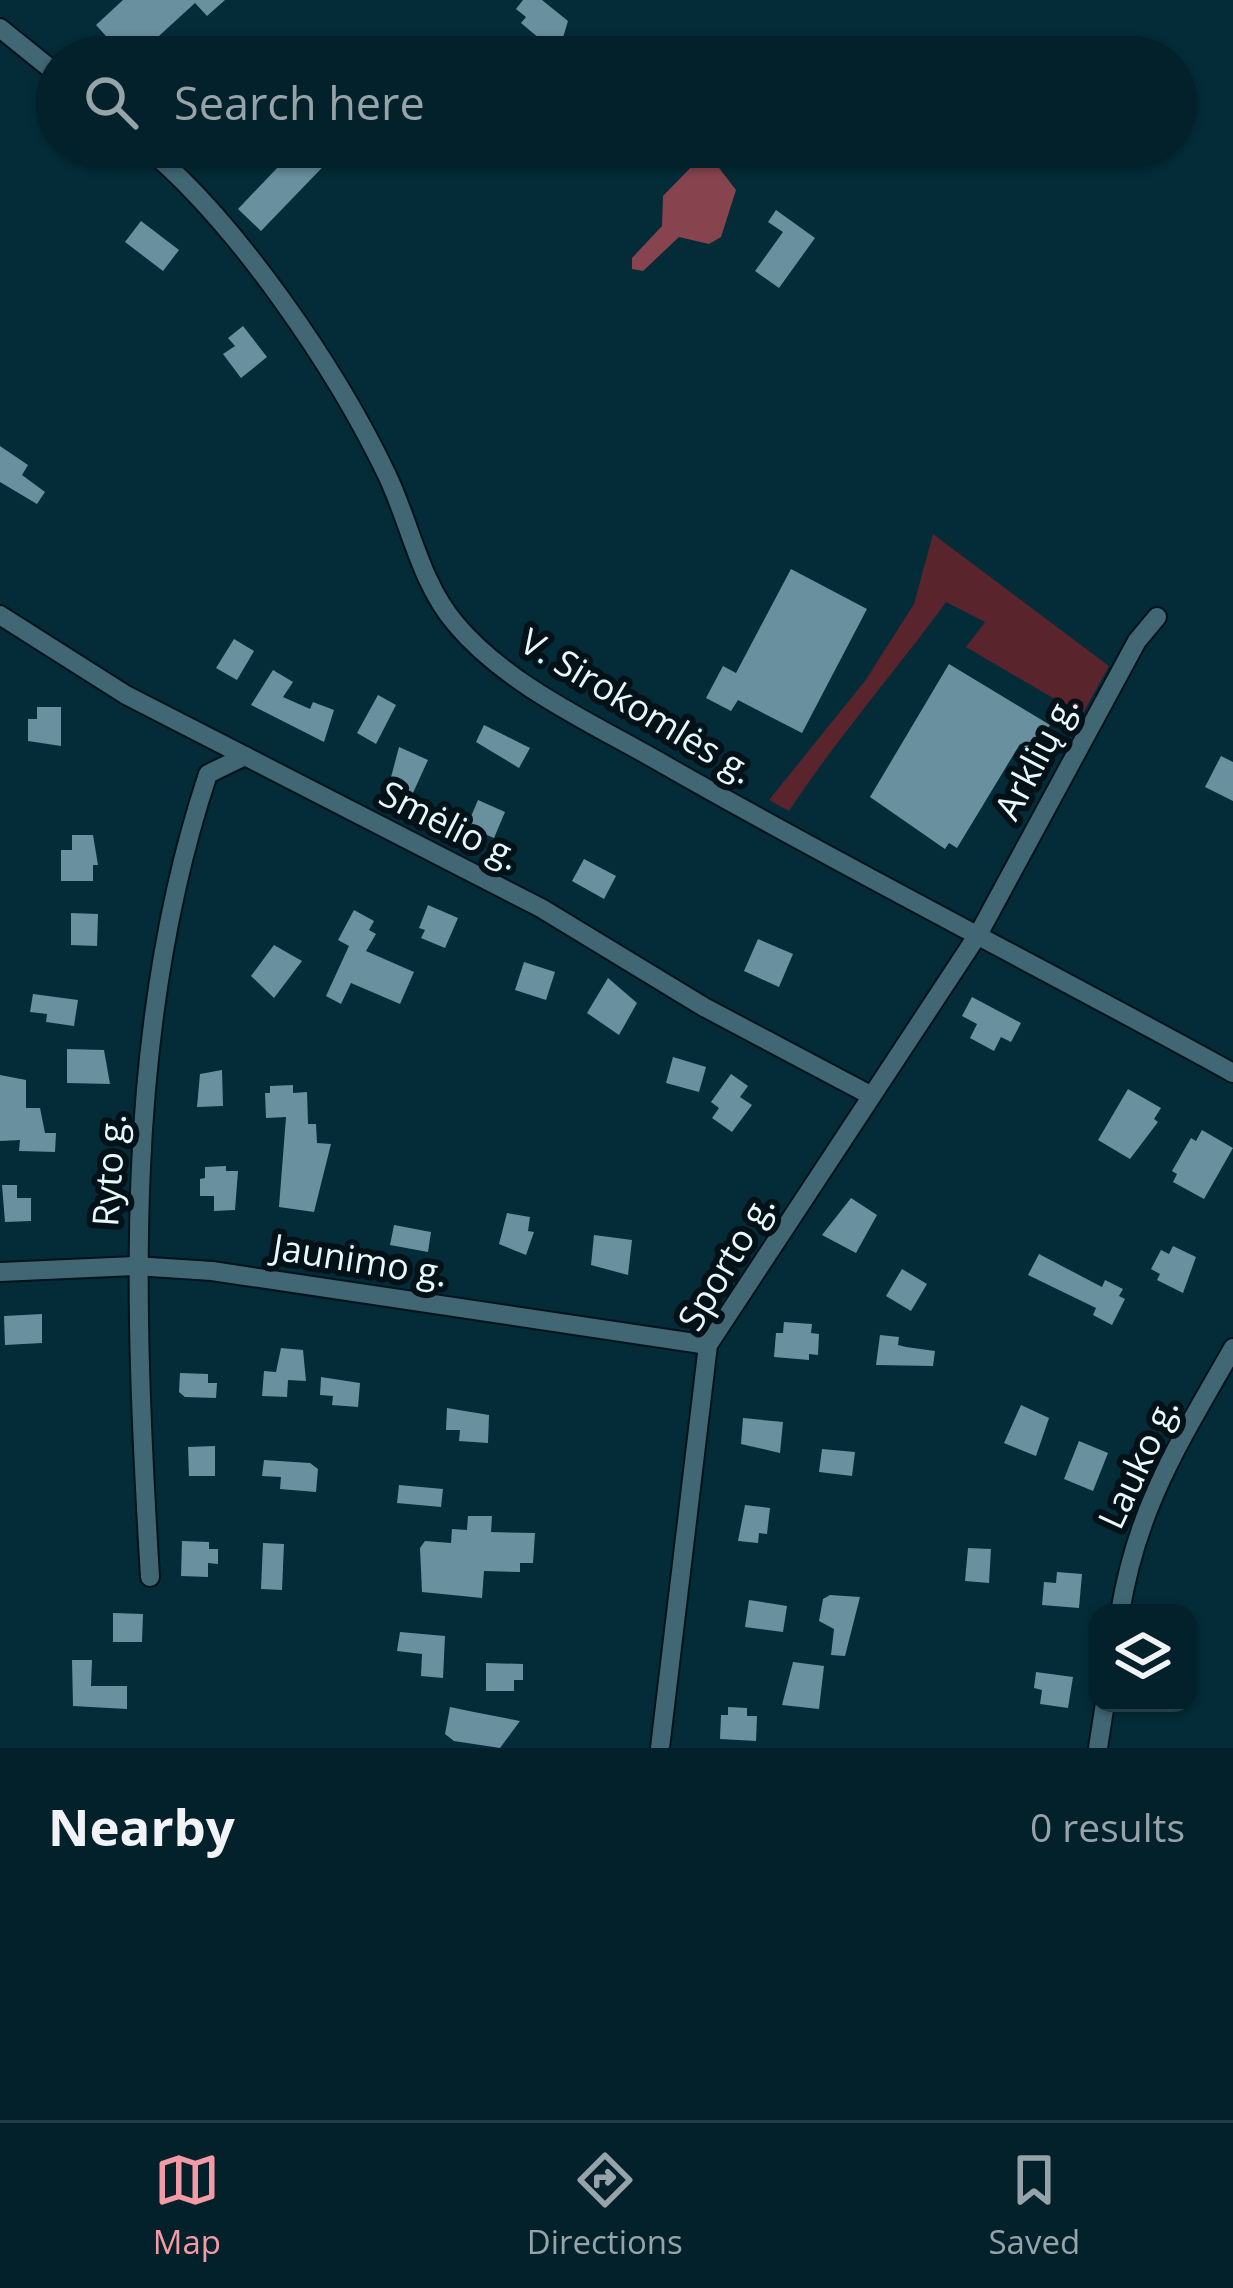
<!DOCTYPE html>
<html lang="en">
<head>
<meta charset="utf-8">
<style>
  body { margin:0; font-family:"Open Sans",sans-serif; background:#102e36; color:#f1f3f6 }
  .controls { position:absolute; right:36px; bottom:36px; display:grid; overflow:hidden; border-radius:24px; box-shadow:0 3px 9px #0004 }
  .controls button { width:108px; height:108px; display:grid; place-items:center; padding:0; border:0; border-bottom:3px solid #233e47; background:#02212a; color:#f1f3f6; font:60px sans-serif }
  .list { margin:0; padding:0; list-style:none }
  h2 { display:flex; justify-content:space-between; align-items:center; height:156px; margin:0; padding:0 48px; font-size:51px }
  h2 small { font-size:39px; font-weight:400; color:#96a3a8 }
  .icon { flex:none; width:66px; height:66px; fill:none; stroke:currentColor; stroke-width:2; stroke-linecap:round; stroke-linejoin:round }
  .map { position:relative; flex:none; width:1233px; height:1748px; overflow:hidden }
  .search { position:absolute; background:#02212a; box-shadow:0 3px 9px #0004; left:36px; right:36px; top:36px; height:132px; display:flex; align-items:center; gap:30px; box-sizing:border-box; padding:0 42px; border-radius:66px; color:#96a3a8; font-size:45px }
  .sheet { height:372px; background:#02212a }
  nav { display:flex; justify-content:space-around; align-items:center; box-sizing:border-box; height:168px; border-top:3px solid #233e47; background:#02212a; font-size:33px; color:#96a3a8 }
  nav a { display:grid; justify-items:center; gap:6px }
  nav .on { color:#f49aa5 }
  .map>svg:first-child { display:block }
  .green { fill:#5a242d }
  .water { fill:#88444e }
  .building { fill:#69909e }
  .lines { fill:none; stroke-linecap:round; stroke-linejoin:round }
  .street-casing { stroke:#00131c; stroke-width:22 }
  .street { stroke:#416774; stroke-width:18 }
  .labels { text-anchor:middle; stroke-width:12; stroke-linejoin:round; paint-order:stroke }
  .street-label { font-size:36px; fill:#e8f8ff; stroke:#041218 }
</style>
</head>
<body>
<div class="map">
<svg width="1233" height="1748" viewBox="0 0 1233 1748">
  <rect width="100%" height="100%" fill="#032c38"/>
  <!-- green -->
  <path class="green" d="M 933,534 L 1109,666 L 1082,715 L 966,647 L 985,622 L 946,602 C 895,672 837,738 789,811 L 769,800 L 865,681 L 914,604 Z"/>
  <!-- water -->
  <path class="water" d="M 699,159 L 716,164 L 736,190 L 721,237 L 709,244 L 679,237 L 643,271 L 632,269 L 632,258 L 662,226 L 663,196 Z"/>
  <!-- building -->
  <g class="building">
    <path d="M 123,0 L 225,0 L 207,16 L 195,3 L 136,57 L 125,57 L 96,25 Z"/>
    <path d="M 523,0 L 542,0 L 568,21 L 558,54 L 521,23 L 526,17 L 516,9 Z"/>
    <path d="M 297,147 L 342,147 L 261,231 L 238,209 Z"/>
    <path d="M 776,210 L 815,238 L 779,288 L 755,271 L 783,232 L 768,222 Z"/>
    <path d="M 141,221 L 179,250 L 163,271 L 125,242 Z"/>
    <path d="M 243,326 L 267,357 L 241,378 L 223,354 L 235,346 L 228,338 Z"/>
    <path d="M 0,446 L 28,465 L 22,475 L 45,492 L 37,504 L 0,482 Z"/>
    <path d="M 791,569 L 867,609 L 802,733 L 738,700 L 731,711 L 706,698 L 723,666 L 736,673 Z"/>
    <path d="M 234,639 L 254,651 L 237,680 L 216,668 Z"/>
    <path d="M 949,664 L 1050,725 L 1033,752 L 1020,744 L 957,848 L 949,843 L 945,849 L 870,797 Z"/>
    <path d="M 273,670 L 293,682 L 283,697 L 310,709 L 313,702 L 334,710 L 324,742 L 251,705 Z"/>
    <path d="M 378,695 L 396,705 L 376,744 L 357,733 Z"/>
    <path d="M 37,707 L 61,707 L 61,746 L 28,741 L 28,719 L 37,719 Z"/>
    <path d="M 484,725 L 530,748 L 519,768 L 476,742 Z"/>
    <path d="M 399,747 L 428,760 L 412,795 L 389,785 Z"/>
    <path d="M 1221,756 L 1233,762 L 1233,801 L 1205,787 Z"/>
    <path d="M 478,800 L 505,812 L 494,838 L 487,835 L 484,842 L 471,836 L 474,829 L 467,826 Z"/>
    <path d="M 72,835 L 93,835 L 98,865 L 93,865 L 93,881 L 61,881 L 61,850 L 72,850 Z"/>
    <path d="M 584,859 L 616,876 L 604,899 L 572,881 Z"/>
    <path d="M 428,905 L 458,918 L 445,948 L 421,938 L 425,930 L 419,928 Z"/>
    <path d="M 354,910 L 374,921 L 369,930 L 376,934 L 366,951 L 414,972 L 400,1004 L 351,983 L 341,1004 L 326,996 L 349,946 L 338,940 Z"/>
    <path d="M 71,913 L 98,914 L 97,946 L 71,945 Z"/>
    <path d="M 758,939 L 793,954 L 779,987 L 744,971 Z"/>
    <path d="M 274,945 L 302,961 L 274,998 L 251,976 Z"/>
    <path d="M 524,962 L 555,972 L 546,1000 L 515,990 Z"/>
    <path d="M 608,978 L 637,1003 L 619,1035 L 587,1013 Z"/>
    <path d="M 33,994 L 78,1000 L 74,1026 L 46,1022 L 47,1014 L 30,1012 Z"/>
    <path d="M 972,997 L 1021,1023 L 1011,1042 L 1001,1037 L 994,1051 L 970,1038 L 977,1024 L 962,1016 Z"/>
    <path d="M 67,1049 L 104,1050 L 110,1084 L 67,1083 Z"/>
    <path d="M 673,1057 L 706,1067 L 699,1092 L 666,1083 Z"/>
    <path d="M 222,1070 L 223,1106 L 197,1107 L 200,1074 Z"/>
    <path d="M 731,1074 L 748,1086 L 740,1097 L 752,1105 L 732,1132 L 712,1118 L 719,1108 L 711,1102 Z"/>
    <path d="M 0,1075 L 26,1080 L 26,1108 L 40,1108 L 45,1133 L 56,1133 L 55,1152 L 19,1151 L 20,1140 L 0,1141 Z"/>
    <path d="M 293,1085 L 293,1093 L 307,1092 L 308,1124 L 316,1124 L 317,1143 L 331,1144 L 314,1212 L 279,1207 L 286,1117 L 266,1118 L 265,1093 L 270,1093 L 270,1086 Z"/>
    <path d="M 1128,1089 L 1161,1108 L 1154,1119 L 1158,1122 L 1130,1159 L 1098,1140 Z"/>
    <path d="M 1202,1130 L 1233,1148 L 1204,1199 L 1173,1182 L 1177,1174 L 1172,1171 L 1191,1138 L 1196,1141 Z"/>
    <path d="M 226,1166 L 226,1171 L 238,1171 L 235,1210 L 214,1211 L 214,1196 L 200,1196 L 200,1179 L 205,1178 L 205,1167 Z"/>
    <path d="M 2,1185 L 17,1185 L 17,1198 L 31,1198 L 31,1221 L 5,1222 Z"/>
    <path d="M 851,1198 L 877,1215 L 856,1253 L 822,1235 Z"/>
    <path d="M 507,1213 L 530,1217 L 528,1231 L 534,1232 L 526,1255 L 499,1244 Z"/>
    <path d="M 394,1225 L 431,1232 L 428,1252 L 390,1245 Z"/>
    <path d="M 594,1235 L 632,1240 L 628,1275 L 591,1265 Z"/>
    <path d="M 1173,1246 L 1196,1257 L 1183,1293 L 1157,1280 L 1160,1274 L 1151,1269 L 1161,1250 L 1169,1254 Z"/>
    <path d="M 1039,1254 L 1102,1287 L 1105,1280 L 1123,1289 L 1119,1296 L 1125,1299 L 1112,1325 L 1093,1315 L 1096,1308 L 1028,1275 Z"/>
    <path d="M 902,1269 L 927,1284 L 911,1311 L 886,1296 Z"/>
    <path d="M 42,1314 L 42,1343 L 5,1345 L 4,1316 Z"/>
    <path d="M 784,1322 L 812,1324 L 811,1333 L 819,1334 L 818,1355 L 809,1354 L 809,1360 L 774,1357 L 776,1333 L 783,1333 Z"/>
    <path d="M 880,1335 L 899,1337 L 898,1345 L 906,1347 L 935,1351 L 933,1366 L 876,1365 Z"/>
    <path d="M 281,1348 L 303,1350 L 306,1381 L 288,1380 L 287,1397 L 262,1396 L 264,1371 L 276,1372 Z"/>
    <path d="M 180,1373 L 208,1374 L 208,1383 L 217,1383 L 216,1398 L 185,1397 L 179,1392 Z"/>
    <path d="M 321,1377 L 360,1383 L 358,1407 L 332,1405 L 333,1396 L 320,1395 Z"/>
    <path d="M 1021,1405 L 1049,1418 L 1036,1456 L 1004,1443 Z"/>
    <path d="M 447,1408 L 489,1415 L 488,1443 L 459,1441 L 460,1430 L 446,1430 Z"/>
    <path d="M 743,1418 L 783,1422 L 780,1453 L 741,1444 Z"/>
    <path d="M 1079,1441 L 1108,1453 L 1093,1491 L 1064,1479 Z"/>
    <path d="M 215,1446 L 215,1476 L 189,1476 L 188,1447 Z"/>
    <path d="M 822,1449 L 855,1452 L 852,1476 L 819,1472 Z"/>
    <path d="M 264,1460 L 310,1463 L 318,1469 L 316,1492 L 280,1489 L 281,1477 L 262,1476 Z"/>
    <path d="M 399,1485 L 443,1489 L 441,1507 L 397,1503 Z"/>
    <path d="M 745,1505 L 770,1508 L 767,1534 L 759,1533 L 758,1543 L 738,1541 Z"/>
    <path d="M 468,1516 L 492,1516 L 491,1532 L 535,1533 L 533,1563 L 520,1563 L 520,1572 L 484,1571 L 482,1598 L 422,1592 L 420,1548 L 425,1541 L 451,1543 L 452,1529 L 467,1530 Z"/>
    <path d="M 182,1541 L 209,1542 L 209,1549 L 218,1549 L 218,1564 L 208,1563 L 208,1577 L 181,1576 Z"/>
    <path d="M 263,1543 L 284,1544 L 282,1590 L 261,1589 Z"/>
    <path d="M 968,1548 L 991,1549 L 989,1583 L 965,1581 Z"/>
    <path d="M 1057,1572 L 1082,1574 L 1079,1608 L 1042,1605 L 1044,1582 L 1056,1583 Z"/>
    <path d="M 830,1595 L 860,1597 L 845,1656 L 831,1655 L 834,1629 L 819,1621 L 823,1599 Z"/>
    <path d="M 749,1600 L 787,1606 L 783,1632 L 745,1627 Z"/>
    <path d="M 113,1613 L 143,1614 L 142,1642 L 113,1642 Z"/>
    <path d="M 400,1632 L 445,1636 L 443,1678 L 421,1676 L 422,1654 L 397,1651 Z"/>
    <path d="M 72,1660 L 92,1660 L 91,1686 L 127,1686 L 127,1709 L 73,1706 Z"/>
    <path d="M 793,1662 L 824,1666 L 819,1709 L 782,1705 Z"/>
    <path d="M 486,1663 L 523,1664 L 523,1680 L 514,1680 L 514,1691 L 486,1691 Z"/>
    <path d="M 1036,1672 L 1073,1677 L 1068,1708 L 1040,1704 L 1042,1690 L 1034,1688 Z"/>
    <path d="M 450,1707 L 474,1712 L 520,1721 L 500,1748 L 454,1741 L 445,1734 Z"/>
    <path d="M 728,1707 L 747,1708 L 747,1716 L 757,1716 L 756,1741 L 720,1739 L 721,1715 L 728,1715 Z"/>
  </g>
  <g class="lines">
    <defs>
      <g id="street">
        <path d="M 0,28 L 57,74"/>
        <path d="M 146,147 C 237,223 336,368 387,475 C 410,523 420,582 455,623 C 507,686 596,725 665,765 C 852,872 1045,969 1233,1073"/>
        <path d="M 0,615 L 126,695 L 541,908 L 704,1007 L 870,1095"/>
        <path d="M 0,1272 L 135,1266 L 212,1271 L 708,1345"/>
        <path d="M 150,1577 C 134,1309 122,1032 208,774 L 245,756"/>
        <path d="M 1120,1613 C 1137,1506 1181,1440 1233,1348"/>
        <path d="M 660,1748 L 708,1345 L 979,933 L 1137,641 L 1157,617"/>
        <path d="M 1098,1748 L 1105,1703"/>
      </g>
    </defs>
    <!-- street casing -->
    <use href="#street" class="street-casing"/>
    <!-- street -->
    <use href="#street" class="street"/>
  </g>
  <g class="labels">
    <!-- street labels -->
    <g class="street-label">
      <text transform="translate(637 706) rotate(31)" y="13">V. Sirokomlės g.</text>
      <text transform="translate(1036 757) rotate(-62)" y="13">Arklių g.</text>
      <text transform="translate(450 825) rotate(27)" y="13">Smėlio g.</text>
      <text transform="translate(109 1170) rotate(-86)" y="13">Ryto g.</text>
      <text transform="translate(360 1260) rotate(9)" y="13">Jaunimo g.</text>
      <text transform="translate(726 1262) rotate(-59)" y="13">Sporto g.</text>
      <text transform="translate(1138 1463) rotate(-65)" y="13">Lauko g.</text>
    </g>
  </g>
</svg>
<div class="controls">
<button><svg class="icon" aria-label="layers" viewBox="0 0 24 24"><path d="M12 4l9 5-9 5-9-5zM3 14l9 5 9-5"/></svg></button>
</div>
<div class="search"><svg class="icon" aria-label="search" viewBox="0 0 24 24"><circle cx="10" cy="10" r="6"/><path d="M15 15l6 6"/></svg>Search here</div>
</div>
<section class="sheet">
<h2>Nearby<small>0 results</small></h2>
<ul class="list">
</ul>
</section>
<nav>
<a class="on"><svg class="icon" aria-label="map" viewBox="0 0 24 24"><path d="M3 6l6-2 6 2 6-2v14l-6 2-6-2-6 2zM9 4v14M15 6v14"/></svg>Map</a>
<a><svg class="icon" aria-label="directions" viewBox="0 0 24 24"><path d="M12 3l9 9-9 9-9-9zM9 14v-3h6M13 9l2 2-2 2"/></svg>Directions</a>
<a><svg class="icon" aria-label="saved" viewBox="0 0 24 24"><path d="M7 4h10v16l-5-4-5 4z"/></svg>Saved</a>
</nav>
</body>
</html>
